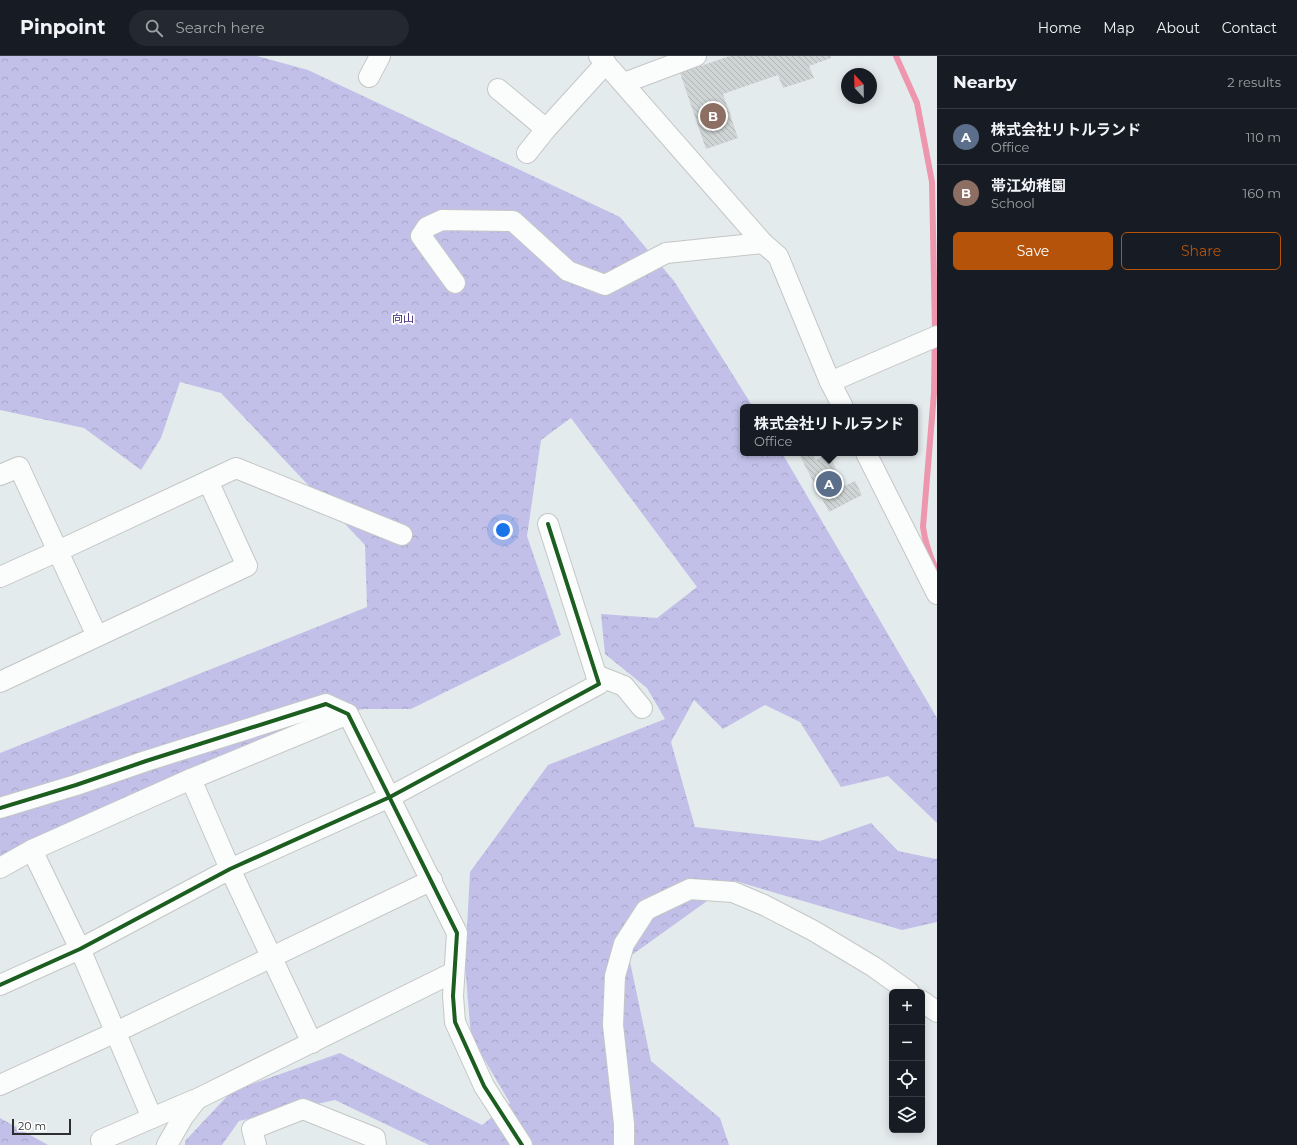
<!DOCTYPE html>
<html lang="en">
<head>
<meta charset="utf-8">
<style>
  body { margin:0; font-family:Montserrat,"Noto Sans JP",sans-serif; background:#242831; color:#f1f3f6 }
  .controls { position:absolute; right:12px; bottom:12px; display:grid; overflow:hidden; border-radius:6px; box-shadow:0 2px 10px #0003 }
  .controls button { width:36px; height:36px; display:grid; place-items:center; padding:0; border:0; border-bottom:1px solid #363941; background:#171b24; color:#f1f3f6; font:20px sans-serif }
  .compass { position:absolute; left:841px; top:12px; width:36px; height:36px; border-radius:50%; background:#171b24; box-shadow:0 2px 10px #0003; rotate:338deg }
  .scale { position:absolute; left:12px; bottom:10px; width:59px; box-sizing:border-box; padding-left:4px; border:2px solid #2e2e2e; border-top:0; font-size:11px; line-height:14px; white-space:nowrap; color:#2e2e2e; -webkit-text-stroke:3px #fff; paint-order:stroke }
  .you { position:absolute; left:503px; top:474px; width:14px; height:14px; margin:-10px; border:3px solid #fff; border-radius:50%; background:#1a73e8; box-shadow:0 0 0 6px #1a73e833 }
  .badge { display:grid; place-items:center; width:26px; height:26px; border-radius:50%; background:#b45309; color:#fff; font-size:13px; font-weight:700 }
  .pin { position:absolute; translate:-50% -50%; border:2px solid #fff; box-shadow:0 1px 4px #0006 }
  .popup { position:absolute; left:740px; top:348px; width:178px; height:52px; box-sizing:border-box; display:grid; place-content:center; border-radius:6px; background:#171b24; filter:drop-shadow(0 1px 3px #0005); font-size:13px; white-space:nowrap; color:#9ea1a6 }
  .popup b { font-size:15px; color:#f1f3f6 }
  .popup::after { content:''; position:absolute; left:50%; top:100%; margin-left:-8px; border:8px solid transparent; border-top-color:#171b24 }
  .list { margin:0; padding:0; list-style:none }
  h2 { display:flex; justify-content:space-between; align-items:center; height:52px; margin:0; padding:0 16px; font-size:17px }
  h2 small { font-size:13px; font-weight:400; color:#9ea1a6 }
  .list li { display:grid; grid-template-columns:26px 1fr auto; gap:12px; align-items:center; box-sizing:border-box; height:56px; padding:0 16px; border-top:1px solid #363941 }
  .list b { display:block; font-size:15px; white-space:nowrap }
  .list p { margin:0; font-size:13px; white-space:nowrap; color:#9ea1a6 }
  .list em { font-size:13px; font-style:normal; color:#9ea1a6 }
  .actions { display:flex; gap:8px; padding:12px 16px }
  .actions a { flex:1; padding:9px 0; border:1px solid #b45309; border-radius:6px; text-align:center; font-size:14px; color:#b45309 }
  .actions .main { background:#b45309; color:#fff }
  .icon { flex:none; width:22px; height:22px; fill:none; stroke:currentColor; stroke-width:2; stroke-linecap:round; stroke-linejoin:round }
  .map { position:relative; flex:none; width:937px; height:1089px; overflow:hidden }
  header { display:flex; align-items:center; gap:24px; box-sizing:border-box; height:56px; padding:0 20px; background:#171b24; border-bottom:1px solid #363941 }
  header strong { font-size:19px }
  nav { display:flex; gap:22px; margin-inline-start:auto; font-size:14px }
  .search { width:280px; height:36px; background:#242831; display:flex; align-items:center; gap:10px; box-sizing:border-box; padding:0 14px; border-radius:22px; color:#9ea1a6; font-size:15px }
  main { display:flex }
  aside { flex:1; background:#171b24 }
  .map>svg:first-child { display:block }
  .forest { fill:url(#forest-crowns) }
  .lines { fill:none; stroke-linecap:round; stroke-linejoin:round }
  .stream { stroke:#ee96ad; stroke-width:6 }
  .building { fill:url(#building-back-hatch) }
  .street-casing { stroke:#c5c6c5; stroke-width:22 }
  .street { stroke:#fbfcfc; stroke-width:20 }
  .cycleway-casing { stroke:#fff; stroke-width:6 }
  .cycleway { stroke:#1b5e20; stroke-width:4 }
  .labels { text-anchor:middle; stroke-width:3.5; stroke-linejoin:round; paint-order:stroke }
  .park-label { font-size:11px; fill:#311970; stroke:#fff }
</style>
</head>
<body>
<header>
<strong>Pinpoint</strong>
<div class="search"><svg class="icon" aria-label="search" viewBox="0 0 24 24"><circle cx="10" cy="10" r="6"/><path d="M15 15l6 6"/></svg>Search here</div>
<nav><a>Home</a><a>Map</a><a>About</a><a>Contact</a></nav>
</header>
<main>
<div class="map">
<svg width="937" height="1089" viewBox="0 0 937 1089">
  <defs>
    <pattern id="forest-crowns" width="20" height="18" patternUnits="userSpaceOnUse"><rect width="20" height="18" fill="#c2c0e9"/><path d="M2 6a3 3 0 1 1 6 0M12 15a3 3 0 1 1 6 0" fill="none" stroke="#a7a5c8"/></pattern>
    <pattern id="building-back-hatch" width="6" height="6" patternUnits="userSpaceOnUse"><rect width="6" height="6" fill="#cfd4d5"/><path d="M-1 5l2 2M0 0l6 6M5-1l2 2" fill="none" stroke="#b2b6b7"/></pattern>
  </defs>
  <rect width="100%" height="100%" fill="#e4ebec"/>
  <!-- forest -->
  <g class="forest">
    <path d="M 0,0 L 257,0 L 308,14 L 620,161 L 674,225 L 753,351 L 743,351 L 743,397 L 782,397 L 937,662 L 937,767 L 888,720 L 841,731 L 800,666 L 765,649 L 723,673 L 694,644 L 671,686 L 695,771 L 820,785 L 871,767 L 898,795 L 936,803 L 937,802 L 937,866 L 902,874 L 735,825 L 629,901 L 651,1005 L 720,1062 L 729,1089 L 429,1089 L 335,1044 L 239,1065 L 222,1089 L 185,1089 L 185,1085 L 232,1035 L 340,997 L 482,1069 L 510,1047 L 471,981 L 465,909 L 470,816 L 548,709 L 665,663 L 647,632 L 605,598 L 601,558 L 657,562 L 697,531 L 571,362 L 541,384 L 527,480 L 561,579 L 411,653 L 363,653 L 322,662 L 0,800 L 0,697 L 367,551 L 365,489 L 221,337 L 180,326 L 161,382 L 141,414 L 84,372 L 0,354 Z"/>
    <path d="M 0,1062 L 48,1089 L 0,1089 Z"/>
  </g>
  <g class="lines">
    <!-- stream -->
    <path class="stream" d="M 896,0 L 917,47 L 932,126 L 935,274 L 934,337 L 923,471 C 925,486 930,501 937,515"/>
  </g>
  <!-- building -->
  <g class="building">
    <path d="M 730,0 L 831,0 L 831,2 L 809,10 L 814,22 L 783,32 L 778,19 L 723,38 L 738,82 L 706,93 L 680,17 Z"/>
    <path d="M 805,397 L 812,397 L 816,404 L 828,398 L 845,430 L 855,425 L 862,439 L 829,456 L 800,400 Z"/>
  </g>
  <g class="lines">
    <defs>
      <g id="street">
        <path d="M 599,0 L 763,187 L 778,200 L 830,326 L 843,351"/>
        <path d="M 369,21 L 380,0"/>
        <path d="M 624,27 L 696,0"/>
        <path d="M 498,33 L 546,73"/>
        <path d="M 527,97 L 546,73 L 606,7"/>
        <path d="M 455,227 L 421,180 L 427,171 L 442,164 L 513,165 L 568,215 L 605,229 L 666,197 L 763,187"/>
        <path d="M 830,326 L 937,280"/>
        <path d="M 866,397 L 937,538"/>
        <path d="M 0,419 L 19,411 L 97,580"/>
        <path d="M 0,521 L 58,495 L 236,412 L 402,479"/>
        <path d="M 596,619 L 624,630 L 642,652"/>
        <path d="M 0,626 L 247,510 L 208,425"/>
        <path d="M 191,723 L 230,813 L 312,987"/>
        <path d="M 0,752 L 76,729 L 146,705 L 326,648 L 348,658 L 457,877 L 453,940 L 455,966 L 484,1030 L 522,1089"/>
        <path d="M 32,794 L 80,893 L 152,1062 L 101,1084"/>
        <path d="M 0,812 L 32,794 L 191,723 L 348,658"/>
        <path d="M 0,929 L 80,893 L 230,813 L 390,741 L 599,628 L 548,468"/>
        <path d="M 922,945 L 937,956"/>
        <path d="M 0,1029 L 116,976 L 432,824"/>
        <path d="M 152,1062 L 194,1044"/>
        <path d="M 167,1089 L 183,1061 L 197,1043 L 454,916"/>
        <path d="M 256,1089 L 252,1073 L 303,1053 L 375,1082 L 376,1089"/>
        <path d="M 624,1089 L 624,1068 L 613,969 L 615,920 L 624,888 L 646,854 L 690,833 L 733,836 L 764,849 L 814,875 L 874,911 L 909,936"/>
      </g>
    </defs>
    <!-- street casing -->
    <use href="#street" class="street-casing"/>
    <!-- street -->
    <use href="#street" class="street"/>
    <defs>
      <g id="cycleway">
        <path d="M 0,752 L 76,729 L 146,705 L 326,648 L 348,658 L 457,877 L 453,940 L 455,966 L 484,1030 L 522,1089"/>
        <path d="M 0,929 L 80,893 L 230,813 L 390,741 L 599,628 L 548,468"/>
      </g>
    </defs>
    <!-- cycleway casing -->
    <use href="#cycleway" class="cycleway-casing"/>
    <!-- cycleway -->
    <use href="#cycleway" class="cycleway"/>
  </g>
  <g class="labels">
    <!-- park labels -->
    <g class="park-label">
      <text x="403" y="266">向山</text>
    </g>
  </g>
</svg>
<div class="controls">
<button>+</button>
<button>−</button>
<button><svg class="icon" aria-label="locate" viewBox="0 0 24 24"><circle cx="12" cy="12" r="6"/><path d="M12 2v4M12 18v4M2 12h4M18 12h4"/></svg></button>
<button><svg class="icon" aria-label="layers" viewBox="0 0 24 24"><path d="M12 4l9 5-9 5-9-5zM3 14l9 5 9-5"/></svg></button>
</div>
<svg class="compass" viewBox="-18 -18 36 36"><path d="M0-13l5 13h-10z" fill="#e53935"/><path d="M0 13l5-13h-10z" fill="#9ea1a6"/></svg>
<div class="scale">20 m</div>
<div class="you"></div>
<div class="pin badge" style="left:829px;top:428px;background:#5c6f8a">A</div>
<div class="popup"><b>株式会社リトルランド</b>Office</div>
<div class="pin badge" style="left:713px;top:60px;background:#8d6e63">B</div>
</div>
<aside>
<h2>Nearby<small>2 results</small></h2>
<ul class="list">
<li><span class="badge" style="background:#5c6f8a">A</span><div><b>株式会社リトルランド</b><p>Office</p></div><em>110 m</em></li>
<li><span class="badge" style="background:#8d6e63">B</span><div><b>帯江幼稚園</b><p>School</p></div><em>160 m</em></li>
</ul>
<div class="actions"><a class="main">Save</a><a>Share</a></div>
</aside>
</main>
</body>
</html>
